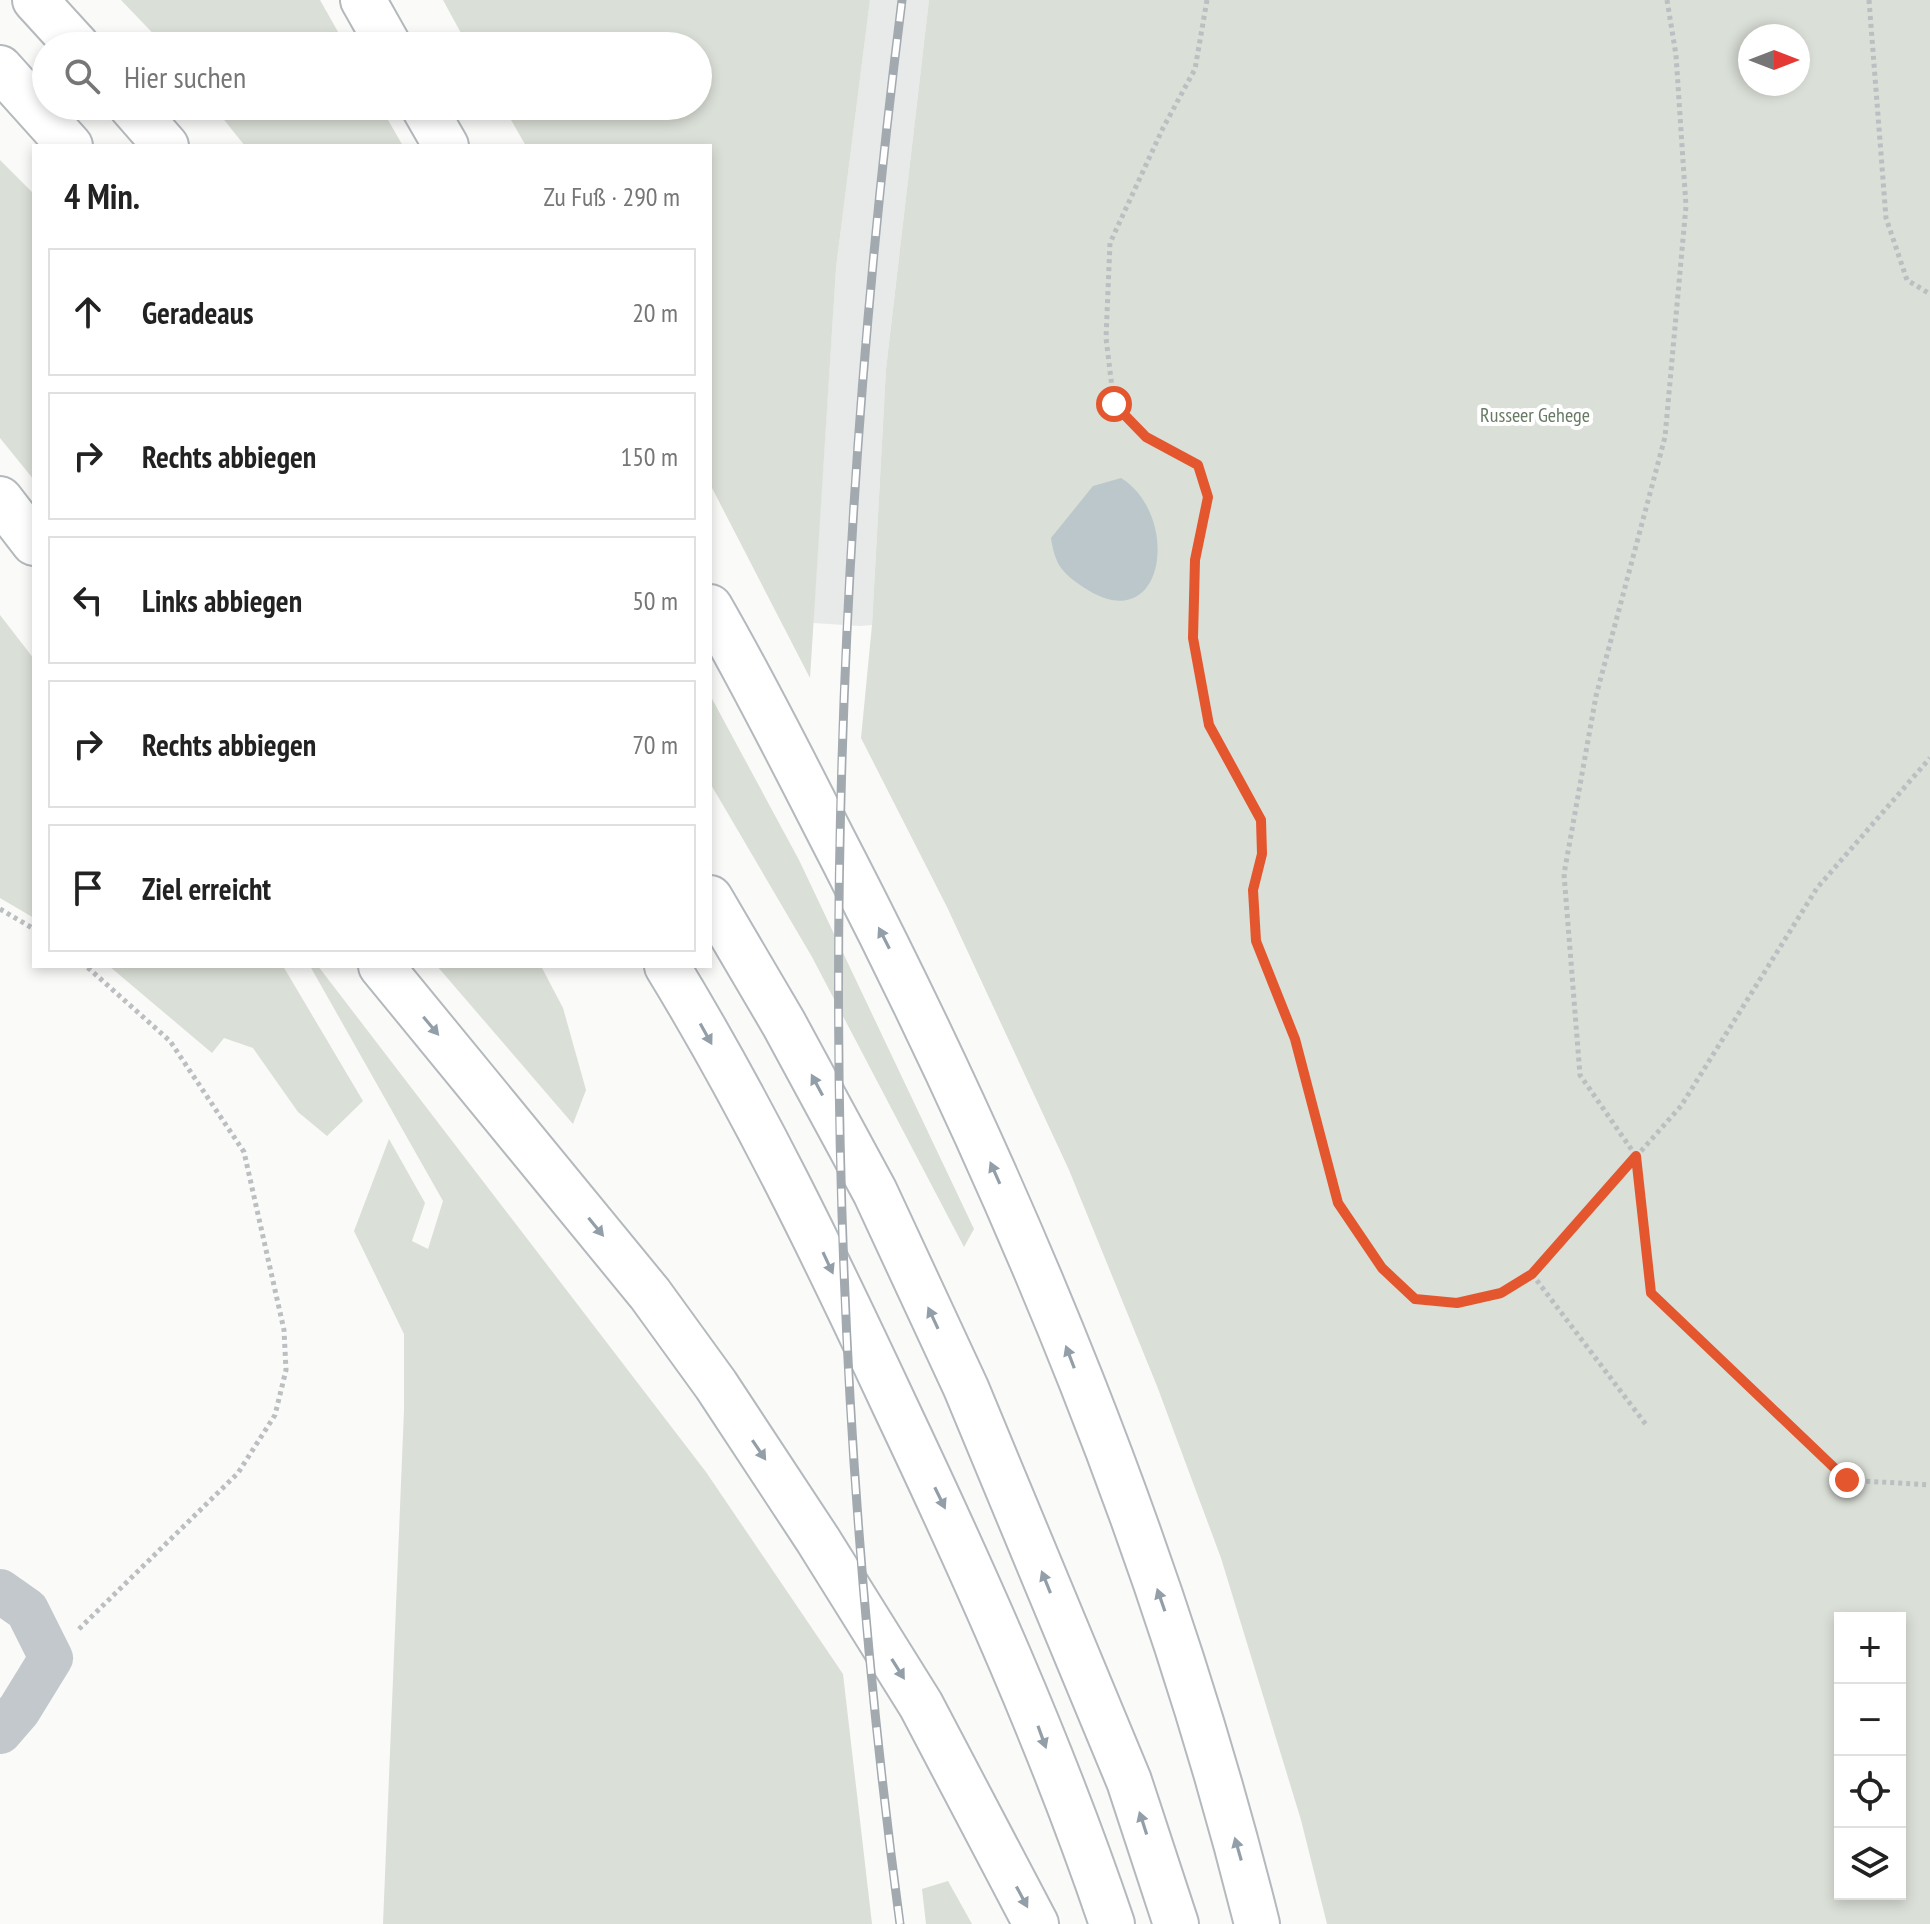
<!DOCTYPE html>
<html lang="de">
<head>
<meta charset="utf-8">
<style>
  body { margin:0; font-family:"PT Sans Narrow",sans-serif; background:#f2f2f2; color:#222 }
  .controls { position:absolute; right:24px; bottom:24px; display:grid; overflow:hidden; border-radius:0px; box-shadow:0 4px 12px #0003 }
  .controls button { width:72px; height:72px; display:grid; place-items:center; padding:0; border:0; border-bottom:2px solid #e0e0e0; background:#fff; color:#222; font:40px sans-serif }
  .compass { position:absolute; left:1738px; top:24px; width:72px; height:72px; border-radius:50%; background:#fff; box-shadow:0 4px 12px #0003; rotate:90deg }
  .stop { position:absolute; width:24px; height:24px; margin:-18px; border:6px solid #e4572e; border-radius:50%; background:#fff }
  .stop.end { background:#e4572e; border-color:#fff; box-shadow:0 2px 8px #0008 }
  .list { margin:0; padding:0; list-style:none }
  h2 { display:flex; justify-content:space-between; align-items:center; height:104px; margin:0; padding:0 32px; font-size:34px }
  h2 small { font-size:26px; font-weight:400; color:#767676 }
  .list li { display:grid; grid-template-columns:52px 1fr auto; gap:24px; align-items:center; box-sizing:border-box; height:128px; margin:0 16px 16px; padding:0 16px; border:2px solid #e0e0e0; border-radius:0px }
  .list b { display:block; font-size:30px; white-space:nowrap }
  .list em { font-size:26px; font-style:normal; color:#767676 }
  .icon { flex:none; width:44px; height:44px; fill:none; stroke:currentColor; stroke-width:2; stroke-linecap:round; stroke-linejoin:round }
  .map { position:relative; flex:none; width:1930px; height:1924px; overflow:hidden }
  .search { position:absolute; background:#fff; box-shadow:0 4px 12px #0003; left:32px; top:32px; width:680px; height:88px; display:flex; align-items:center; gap:20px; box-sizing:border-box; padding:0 28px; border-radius:44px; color:#767676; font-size:30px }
  .panel { position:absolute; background:#fff; box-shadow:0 4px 12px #0003; left:32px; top:144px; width:680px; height:824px; border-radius:0px }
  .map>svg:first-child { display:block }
  .built { fill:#e8e9e9 }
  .green { fill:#dadfd7; fill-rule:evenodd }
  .water { fill:#bbc7cb }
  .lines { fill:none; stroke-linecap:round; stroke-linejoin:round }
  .highway-casing { stroke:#b4b9bd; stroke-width:48 }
  .path { stroke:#bbbfc2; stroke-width:5; stroke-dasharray:4 4; stroke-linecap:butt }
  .minor { stroke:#c3c8cc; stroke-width:44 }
  .highway { stroke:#fff; stroke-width:44 }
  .rail-casing { stroke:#a2aab0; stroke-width:9 }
  .rail { stroke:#fff; stroke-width:6; stroke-dasharray:18; stroke-linecap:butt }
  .oneway { fill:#939fa8 }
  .route { stroke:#e4572e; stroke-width:10 }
  .labels { text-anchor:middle; stroke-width:8; stroke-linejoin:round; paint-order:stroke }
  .park-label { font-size:20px; fill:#687a64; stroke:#fff }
</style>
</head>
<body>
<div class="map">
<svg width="1930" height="1924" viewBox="0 0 1930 1924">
  <rect width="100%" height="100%" fill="#fafaf8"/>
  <!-- built -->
  <path class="built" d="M 870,0 L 929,0 L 886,369 L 872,625 L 860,626 L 813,623 L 836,268 Z"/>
  <!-- green -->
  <g class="green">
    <path d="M 121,0 L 320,0 L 346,46 L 165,46 Z"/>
    <path d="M 443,0 L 870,0 L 836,268 L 810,678 L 710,484 L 710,146 L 526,146 L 503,106 L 698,106 L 698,46 L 468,46 Z"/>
    <path d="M 929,0 L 1930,0 L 1930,1924 L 1327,1924 L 1301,1820 L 1221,1558 L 1157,1386 L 1069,1170 L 947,907 L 861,738 L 872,625 L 886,369 ZM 1750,36 L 1798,36 L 1798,84 L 1750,84 ZM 1840,1618 L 1900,1618 L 1900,1894 L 1840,1894 Z"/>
    <path d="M 213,106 L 380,106 L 403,146 L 245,146 Z"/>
    <path d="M 0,160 L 34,194 L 34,480 L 0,438 Z"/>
    <path d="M 0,615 L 34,659 L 34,918 L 0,898 Z"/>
    <path d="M 710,695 L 799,860 L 974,1229 L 964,1247 L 812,957 L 710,783 Z"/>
    <path d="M 109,966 L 283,966 L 363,1101 L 327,1136 L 298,1112 L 253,1048 L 224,1038 L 212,1053 Z"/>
    <path d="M 310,966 L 318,966 L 706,1472 L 843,1674 L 872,1924 L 383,1924 L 404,1410 L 404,1334 L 354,1231 L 389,1139 L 425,1203 L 412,1241 L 428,1249 L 443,1201 Z"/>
    <path d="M 437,966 L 541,966 L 563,1008 L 586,1090 L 573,1124 Z"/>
    <path d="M 948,1881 L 972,1924 L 926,1924 L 922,1889 Z"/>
  </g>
  <!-- water -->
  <path class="water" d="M 1121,478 C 1182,516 1165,642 1083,587 C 1061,572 1055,564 1051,538 L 1093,486 Z"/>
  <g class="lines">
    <defs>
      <g id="highway">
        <path d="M 35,0 L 77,46"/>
        <path d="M 363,0 L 389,46"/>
        <path d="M 0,68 L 70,146"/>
        <path d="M 131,106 L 166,146"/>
        <path d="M 423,106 L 446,146"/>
        <path d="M 0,499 L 34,543"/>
        <path d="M 710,607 C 758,690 800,776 844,861 C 1018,1200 1165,1554 1257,1924"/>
        <path d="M 710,898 L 784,1024 L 875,1192 L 966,1388 L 1129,1781 L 1176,1924"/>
        <path d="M 381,966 L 650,1294 L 716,1385 L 818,1540 L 921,1705 L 1036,1924"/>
        <path d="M 667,966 C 753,1107 825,1256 895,1406 C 975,1575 1052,1746 1112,1924"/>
      </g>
    </defs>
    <!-- highway casing -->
    <use href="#highway" class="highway-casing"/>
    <!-- path -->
    <g class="path">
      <path d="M 1207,0 L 1195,69 L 1163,128 L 1110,243 L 1106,338 L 1114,404 L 1146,437 L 1198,465 L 1208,497 L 1195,560 L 1193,638 L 1209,725 L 1261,820 L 1262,854 L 1253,890 L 1256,941 L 1295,1039 L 1338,1203 L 1382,1268 L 1415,1299 L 1457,1303 L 1501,1293 L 1532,1274 L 1681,1106 L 1817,888 L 1930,758"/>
      <path d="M 1667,0 L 1676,55 L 1686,206 L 1665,437 L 1596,696 L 1564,874 L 1580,1075 L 1636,1156 L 1651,1293 L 1847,1480 L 1930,1485"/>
      <path d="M 1869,0 L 1886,218 L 1907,280 L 1930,294"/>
      <path d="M 0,909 L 34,929"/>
      <path d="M 1532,1274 L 1647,1426"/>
      <path d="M 79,1629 L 238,1473 L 275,1415 L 286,1370 L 284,1330 L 244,1152 L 170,1041 L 86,966"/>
    </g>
    <!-- minor -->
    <path class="minor" d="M 0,1591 L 27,1610 L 51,1658 L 19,1710 L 0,1732"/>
    <!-- highway -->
    <use href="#highway" class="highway"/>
    <defs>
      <path id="rail" d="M 900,1924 C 814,1282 821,642 902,0"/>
    </defs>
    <!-- rail casing -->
    <use href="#rail" class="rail-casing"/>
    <!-- rail -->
    <use href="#rail" class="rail"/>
  </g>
  <!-- one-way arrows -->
  <defs><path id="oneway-solid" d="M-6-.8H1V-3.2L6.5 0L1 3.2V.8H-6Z" transform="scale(2)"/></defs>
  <g class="oneway">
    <use href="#oneway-solid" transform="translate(884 938) rotate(-117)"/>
    <use href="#oneway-solid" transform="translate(431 1026) rotate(50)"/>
    <use href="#oneway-solid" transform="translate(706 1034) rotate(61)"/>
    <use href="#oneway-solid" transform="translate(817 1085) rotate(-118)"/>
    <use href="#oneway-solid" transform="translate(995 1173) rotate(-114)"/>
    <use href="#oneway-solid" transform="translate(596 1227) rotate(51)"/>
    <use href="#oneway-solid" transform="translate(828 1263) rotate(65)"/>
    <use href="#oneway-solid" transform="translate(933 1318) rotate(-115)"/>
    <use href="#oneway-solid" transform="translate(1070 1357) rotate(-111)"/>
    <use href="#oneway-solid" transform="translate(759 1450) rotate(56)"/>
    <use href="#oneway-solid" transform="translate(940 1498) rotate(64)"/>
    <use href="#oneway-solid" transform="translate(1046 1582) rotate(-112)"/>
    <use href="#oneway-solid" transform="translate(1161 1600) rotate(-109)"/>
    <use href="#oneway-solid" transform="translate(898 1669) rotate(58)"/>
    <use href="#oneway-solid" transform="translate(1042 1737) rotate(70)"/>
    <use href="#oneway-solid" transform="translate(1143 1823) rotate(-108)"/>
    <use href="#oneway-solid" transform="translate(1238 1849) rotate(-106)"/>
    <use href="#oneway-solid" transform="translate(1022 1897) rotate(62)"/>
  </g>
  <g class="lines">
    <!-- route -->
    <path class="route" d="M 1114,404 L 1146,437 L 1198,465 L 1208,497 L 1195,560 L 1193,638 L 1209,725 L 1261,820 L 1262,854 L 1253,890 L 1256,941 L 1295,1039 L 1338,1203 L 1382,1268 L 1415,1299 L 1457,1303 L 1501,1293 L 1532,1274 L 1636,1156 L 1651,1293 L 1847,1480"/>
  </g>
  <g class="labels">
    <!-- park labels -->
    <g class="park-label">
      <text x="1535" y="422">Russeer Gehege</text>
    </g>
  </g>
</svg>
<div class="controls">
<button>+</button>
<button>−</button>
<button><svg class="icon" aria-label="locate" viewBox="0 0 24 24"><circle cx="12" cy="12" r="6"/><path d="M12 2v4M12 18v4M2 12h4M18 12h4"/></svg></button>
<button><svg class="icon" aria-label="layers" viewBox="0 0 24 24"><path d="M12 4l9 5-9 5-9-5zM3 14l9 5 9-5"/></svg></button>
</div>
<svg class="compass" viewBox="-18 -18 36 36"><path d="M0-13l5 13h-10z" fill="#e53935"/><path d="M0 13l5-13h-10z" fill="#767676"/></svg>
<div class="stop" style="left:1114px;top:404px"></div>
<div class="stop end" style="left:1847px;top:1480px"></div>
<div class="search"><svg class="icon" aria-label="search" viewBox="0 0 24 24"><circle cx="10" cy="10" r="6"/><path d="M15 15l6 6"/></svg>Hier suchen</div>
<section class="panel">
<h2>4 Min.<small>Zu Fuß · 290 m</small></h2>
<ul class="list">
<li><svg class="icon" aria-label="ahead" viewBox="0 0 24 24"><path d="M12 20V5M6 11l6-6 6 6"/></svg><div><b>Geradeaus</b></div><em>20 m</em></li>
<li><svg class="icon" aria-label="right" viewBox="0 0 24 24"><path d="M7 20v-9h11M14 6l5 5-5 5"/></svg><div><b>Rechts abbiegen</b></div><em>150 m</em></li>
<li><svg class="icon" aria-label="left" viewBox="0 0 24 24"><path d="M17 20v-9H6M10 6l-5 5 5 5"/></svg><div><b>Links abbiegen</b></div><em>50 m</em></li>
<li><svg class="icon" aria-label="right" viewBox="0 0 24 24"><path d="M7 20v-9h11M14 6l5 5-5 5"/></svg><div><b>Rechts abbiegen</b></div><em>70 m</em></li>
<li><svg class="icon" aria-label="arrive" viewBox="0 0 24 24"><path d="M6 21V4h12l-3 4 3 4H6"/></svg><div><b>Ziel erreicht</b></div></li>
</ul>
</section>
</div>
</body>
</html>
